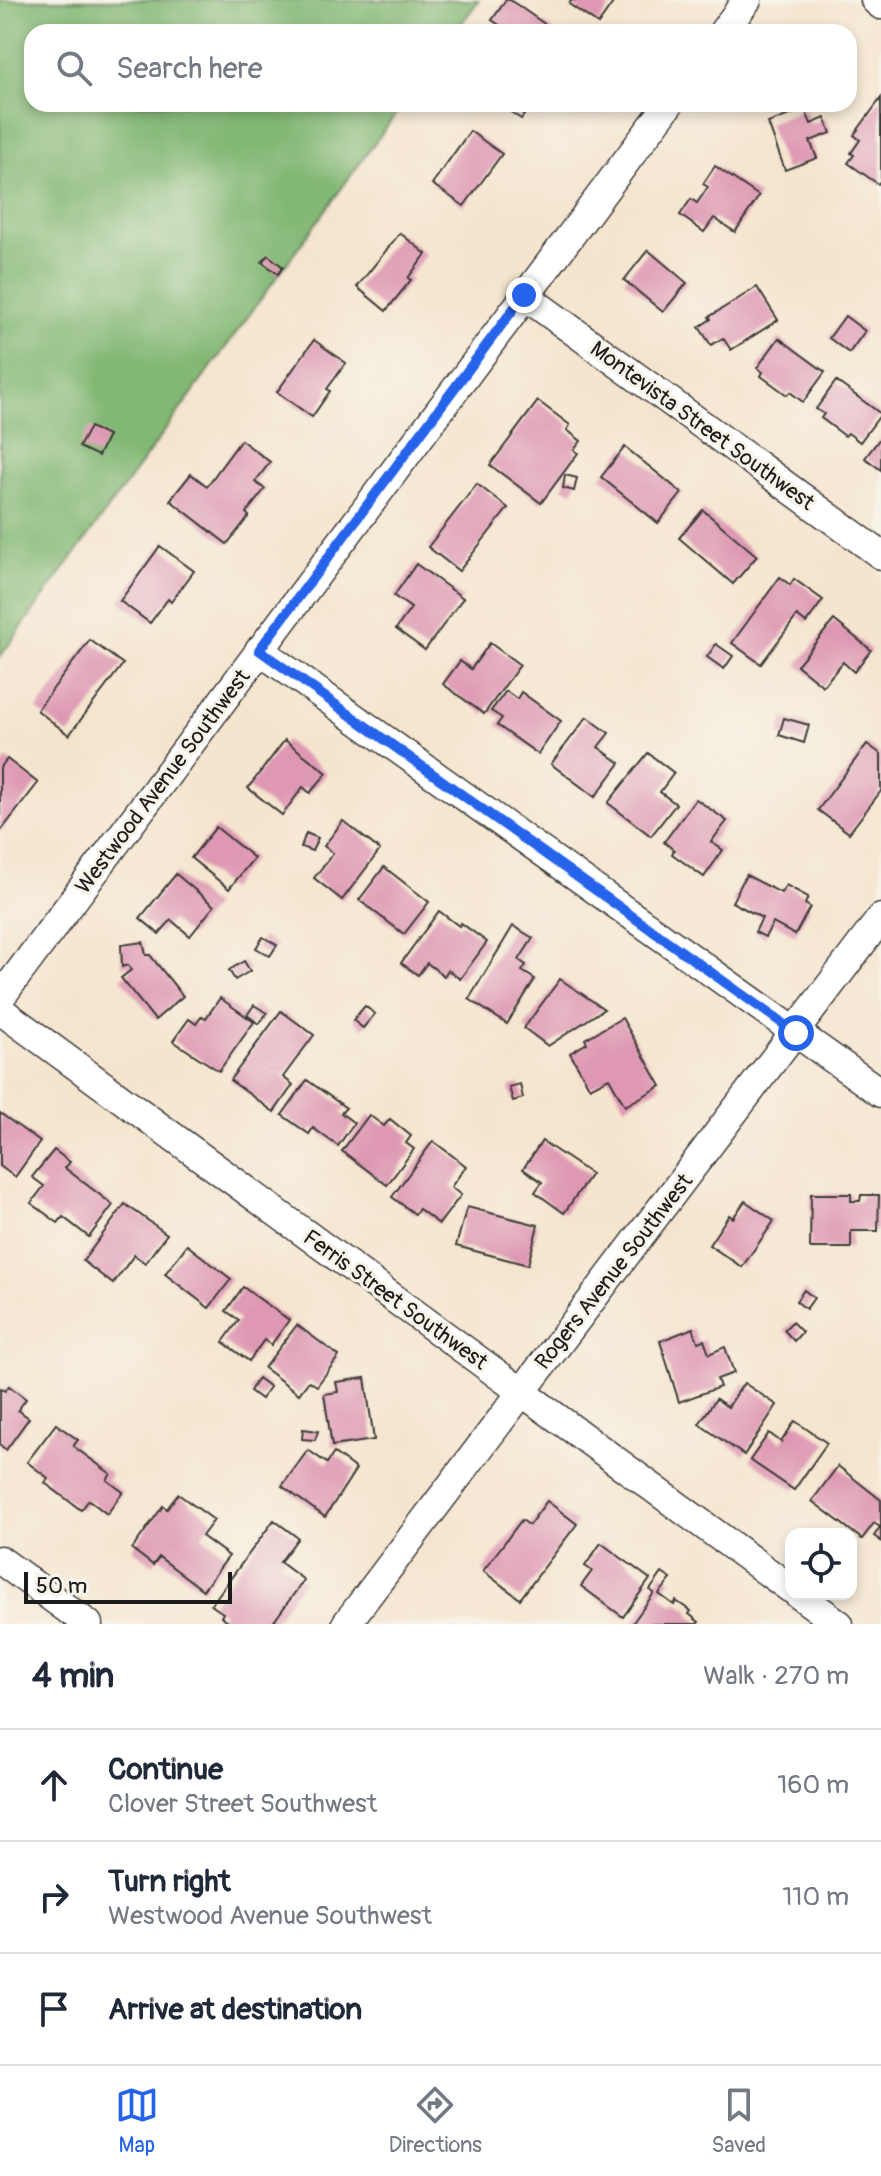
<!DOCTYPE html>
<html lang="en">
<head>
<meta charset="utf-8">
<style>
  body { margin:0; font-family:Pangolin,sans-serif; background:#f2f2f3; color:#1f2937 }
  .controls { position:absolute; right:24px; bottom:24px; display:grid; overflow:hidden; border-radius:16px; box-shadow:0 4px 12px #0003 }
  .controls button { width:72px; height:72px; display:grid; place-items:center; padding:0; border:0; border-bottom:2px solid #e0e1e3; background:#fff; color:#1f2937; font:40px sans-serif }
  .scale { position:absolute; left:24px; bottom:20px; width:208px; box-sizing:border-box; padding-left:8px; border:4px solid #1c1c1c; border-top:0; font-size:22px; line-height:28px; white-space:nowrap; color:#1c1c1c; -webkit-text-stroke:6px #f7f3e8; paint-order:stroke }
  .stop { position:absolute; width:24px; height:24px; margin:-18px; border:6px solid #2563eb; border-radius:50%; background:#fff }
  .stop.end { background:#2563eb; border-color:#fff; box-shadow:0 2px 8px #0008 }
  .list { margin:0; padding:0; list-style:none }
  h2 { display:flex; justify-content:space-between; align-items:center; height:104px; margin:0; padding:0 32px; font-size:34px }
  h2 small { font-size:26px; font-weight:400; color:#747a83 }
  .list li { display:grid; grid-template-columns:52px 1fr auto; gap:24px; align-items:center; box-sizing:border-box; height:112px; padding:0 32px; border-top:2px solid #e0e1e3 }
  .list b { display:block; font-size:30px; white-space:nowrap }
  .list p { margin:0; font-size:26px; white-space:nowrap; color:#747a83 }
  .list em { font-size:26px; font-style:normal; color:#747a83 }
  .icon { flex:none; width:44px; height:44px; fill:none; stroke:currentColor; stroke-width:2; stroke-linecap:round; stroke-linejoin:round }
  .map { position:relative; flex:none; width:881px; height:1624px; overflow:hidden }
  .search { position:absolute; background:#fff; box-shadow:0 4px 12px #0003; left:24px; right:24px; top:24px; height:88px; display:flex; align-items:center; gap:20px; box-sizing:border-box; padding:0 28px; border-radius:24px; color:#747a83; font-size:30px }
  .sheet { height:440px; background:#fff }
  nav { display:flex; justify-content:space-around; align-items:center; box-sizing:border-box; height:112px; border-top:2px solid #e0e1e3; background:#fff; font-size:22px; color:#747a83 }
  nav a { display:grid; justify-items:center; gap:4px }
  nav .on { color:#2563eb }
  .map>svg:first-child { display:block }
  .forest { fill:#82b874; stroke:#4f6a48; stroke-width:2 }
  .building { fill:#de98b3 }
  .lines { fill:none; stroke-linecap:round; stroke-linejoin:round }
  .minor-casing { stroke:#3d3a37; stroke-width:31 }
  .minor { stroke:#fff; stroke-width:28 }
  .route { stroke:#2563eb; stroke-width:10 }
  .labels { text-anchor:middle; stroke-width:6; stroke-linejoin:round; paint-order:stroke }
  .street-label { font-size:22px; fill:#1c1c1c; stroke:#f7f3e8 }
</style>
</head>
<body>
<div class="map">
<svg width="881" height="1624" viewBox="0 0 881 1624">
  <rect width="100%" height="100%" fill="#f7f3e8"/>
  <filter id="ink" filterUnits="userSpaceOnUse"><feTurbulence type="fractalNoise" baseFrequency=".0125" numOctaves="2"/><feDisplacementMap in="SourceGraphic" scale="16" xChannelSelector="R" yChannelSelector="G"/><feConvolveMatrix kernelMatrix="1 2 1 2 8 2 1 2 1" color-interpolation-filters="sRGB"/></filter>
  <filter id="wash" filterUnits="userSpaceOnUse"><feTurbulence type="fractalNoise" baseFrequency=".006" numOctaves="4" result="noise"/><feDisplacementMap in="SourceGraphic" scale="32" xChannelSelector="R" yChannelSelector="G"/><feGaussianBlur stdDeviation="1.8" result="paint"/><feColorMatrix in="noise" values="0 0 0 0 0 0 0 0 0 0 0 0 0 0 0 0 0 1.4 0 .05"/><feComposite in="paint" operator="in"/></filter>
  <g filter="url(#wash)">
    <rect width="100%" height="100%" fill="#f5e5cf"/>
    <!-- forest -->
    <path class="forest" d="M 0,0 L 479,0 L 455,32 L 32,32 L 32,104 L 403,104 L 0,657 Z"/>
    <g id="blocks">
      <!-- building -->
      <g class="building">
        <path d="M 506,0 L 510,0 L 556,32 L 510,32 L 492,20 Z"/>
        <path d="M 572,0 L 615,0 L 598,24 L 569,4 Z"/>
        <path d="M 881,98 L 881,180 L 878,184 L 848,163 L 854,155 L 851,153 L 860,140 L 854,135 Z"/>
        <path d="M 499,104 L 532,104 L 521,119 Z"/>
        <path d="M 805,109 L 811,124 L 825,118 L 831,133 L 810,141 L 817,158 L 785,170 L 768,123 Z"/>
        <path d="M 470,131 L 502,154 L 464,206 L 432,184 Z"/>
        <path d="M 715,166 L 759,196 L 735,232 L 714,218 L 704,232 L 680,215 L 691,199 L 697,203 L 708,187 L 703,184 Z"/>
        <path d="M 400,233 L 426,254 L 408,278 L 411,280 L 386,311 L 357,287 Z"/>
        <path d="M 648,250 L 687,283 L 663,312 L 624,280 Z"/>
        <path d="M 268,255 L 283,267 L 278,274 L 262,262 Z"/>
        <path d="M 757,287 L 778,320 L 731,350 L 723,338 L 711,345 L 699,327 L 711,319 L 709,317 Z"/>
        <path d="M 845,316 L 865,331 L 849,353 L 829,338 Z"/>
        <path d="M 779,338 L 825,372 L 803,402 L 790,392 L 787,395 L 761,376 L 763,372 L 757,368 Z"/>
        <path d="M 314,340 L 346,363 L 327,389 L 330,391 L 312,417 L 277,392 Z"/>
        <path d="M 836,381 L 881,414 L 860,442 L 848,433 L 845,436 L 821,418 L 824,414 L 816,409 Z"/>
        <path d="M 538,401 L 570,425 L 567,430 L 581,441 L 574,450 L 578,453 L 541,503 L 490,465 Z"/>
        <path d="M 90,427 L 108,436 L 98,456 L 79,447 Z"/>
        <path d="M 881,437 L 881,470 L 865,458 Z"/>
        <path d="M 241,440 L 270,462 L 255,482 L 265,489 L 246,513 L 249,516 L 227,544 L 170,500 L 191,474 L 207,486 Z"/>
        <path d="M 625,447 L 682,493 L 658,523 L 601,477 Z"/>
        <path d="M 565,475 L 577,478 L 574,491 L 563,488 Z"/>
        <path d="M 477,484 L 508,508 L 459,571 L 428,547 Z"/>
        <path d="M 703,510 L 757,556 L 733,584 L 679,538 Z"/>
        <path d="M 160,546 L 194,571 L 171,602 L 168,599 L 150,623 L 120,601 Z"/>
        <path d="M 416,564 L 463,598 L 425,650 L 396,629 L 411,608 L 394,596 Z"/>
        <path d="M 780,577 L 790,585 L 794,579 L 823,600 L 806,623 L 797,616 L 761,664 L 732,643 Z"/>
        <path d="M 834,620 L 871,650 L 854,672 L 843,662 L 823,686 L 797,665 Z"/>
        <path d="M 90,640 L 123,664 L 69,735 L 37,710 Z"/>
        <path d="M 490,643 L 520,665 L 484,714 L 443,684 L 460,661 L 471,669 Z"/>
        <path d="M 716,644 L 733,656 L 724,669 L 707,657 Z"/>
        <path d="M 506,691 L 517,699 L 521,692 L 561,721 L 538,754 L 497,725 L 502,718 L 491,711 Z"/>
        <path d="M 587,717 L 609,733 L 598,747 L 620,763 L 595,797 L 551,764 Z"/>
        <path d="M 784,718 L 809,725 L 804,743 L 779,735 Z"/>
        <path d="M 285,740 L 327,773 L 310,793 L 303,787 L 282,815 L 248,788 Z"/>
        <path d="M 867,744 L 881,754 L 881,791 L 849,833 L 818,810 Z"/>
        <path d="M 648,753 L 674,773 L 660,792 L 676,804 L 651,836 L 608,803 Z"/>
        <path d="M 7,759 L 38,783 L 0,832 L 0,768 Z"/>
        <path d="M 696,799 L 727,821 L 711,842 L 723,850 L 704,877 L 672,854 L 674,850 L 664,842 Z"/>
        <path d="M 343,821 L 380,850 L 342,900 L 314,878 L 333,853 L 324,846 Z"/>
        <path d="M 216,827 L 254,858 L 229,889 L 191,858 Z"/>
        <path d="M 306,833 L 318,838 L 312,851 L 301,847 Z"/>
        <path d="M 384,867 L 429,902 L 404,934 L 359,900 Z"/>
        <path d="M 176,874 L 214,906 L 190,936 L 171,920 L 159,934 L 140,918 Z"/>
        <path d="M 746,875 L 781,893 L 786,885 L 808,897 L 805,904 L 810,907 L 795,935 L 773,923 L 765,937 L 755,932 L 762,918 L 732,902 Z"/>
        <path d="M 439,911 L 459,926 L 461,923 L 487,942 L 460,979 L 448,970 L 444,976 L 427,963 L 418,975 L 401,963 Z"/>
        <path d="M 513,926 L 533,938 L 519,960 L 526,965 L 522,971 L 535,979 L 507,1024 L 469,999 Z"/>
        <path d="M 263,937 L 277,945 L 270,956 L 256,948 Z"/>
        <path d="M 143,942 L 146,955 L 150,955 L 183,996 L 155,1020 L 121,978 L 131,970 L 128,965 L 122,967 L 121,945 Z"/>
        <path d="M 244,961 L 250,971 L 235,980 L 229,970 Z"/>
        <path d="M 560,979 L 604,1009 L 548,1046 L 524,1028 Z"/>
        <path d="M 220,998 L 254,1022 L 219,1071 L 173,1041 L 189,1019 L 196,1024 L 202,1016 L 206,1018 Z"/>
        <path d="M 254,1005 L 267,1013 L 259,1024 L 247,1015 Z"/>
        <path d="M 365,1006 L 375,1014 L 363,1028 L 353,1020 Z"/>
        <path d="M 281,1011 L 314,1035 L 283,1077 L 293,1085 L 274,1112 L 230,1080 Z"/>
        <path d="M 622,1018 L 661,1086 L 625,1106 L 609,1078 L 590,1088 L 570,1053 L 587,1043 L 585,1039 Z"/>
        <path d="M 307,1080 L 346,1108 L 341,1113 L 354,1123 L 338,1146 L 313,1128 L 309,1134 L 282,1115 Z"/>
        <path d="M 520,1084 L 523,1098 L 513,1101 L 509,1087 Z"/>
        <path d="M 0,1113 L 40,1142 L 15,1177 L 0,1166 Z"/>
        <path d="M 369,1115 L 384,1126 L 390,1119 L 411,1136 L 406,1143 L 414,1149 L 387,1185 L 342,1151 Z"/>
        <path d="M 433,1141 L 466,1166 L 451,1187 L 461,1195 L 439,1224 L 419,1209 L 415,1214 L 392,1197 Z"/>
        <path d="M 542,1141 L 591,1174 L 564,1213 L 535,1192 L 542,1182 L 523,1169 Z"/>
        <path d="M 54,1150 L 70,1162 L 65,1168 L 113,1205 L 89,1237 L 63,1217 L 58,1223 L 31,1203 L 44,1186 L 32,1177 Z"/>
        <path d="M 811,1194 L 851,1194 L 851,1201 L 860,1201 L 861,1195 L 879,1195 L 878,1231 L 851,1231 L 851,1248 L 810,1248 Z"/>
        <path d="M 745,1201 L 774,1221 L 742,1267 L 709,1245 L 729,1215 L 733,1218 Z"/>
        <path d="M 125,1204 L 167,1234 L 145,1263 L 134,1255 L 113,1284 L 83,1261 Z"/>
        <path d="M 467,1207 L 538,1225 L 528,1265 L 456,1246 Z"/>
        <path d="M 187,1245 L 231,1279 L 209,1308 L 165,1274 Z"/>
        <path d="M 243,1287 L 289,1320 L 271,1345 L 264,1340 L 249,1361 L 223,1342 L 239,1320 L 226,1311 Z"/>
        <path d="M 804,1290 L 814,1298 L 806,1309 L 796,1301 Z"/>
        <path d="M 792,1322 L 802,1332 L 794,1341 L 784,1330 Z"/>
        <path d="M 297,1325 L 339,1356 L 317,1386 L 309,1381 L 299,1394 L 264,1368 Z"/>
        <path d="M 693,1328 L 698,1342 L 704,1340 L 709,1354 L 725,1347 L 734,1373 L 717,1379 L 720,1387 L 679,1402 L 660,1341 Z"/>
        <path d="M 258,1378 L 270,1387 L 261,1399 L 250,1391 Z"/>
        <path d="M 365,1378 L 374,1440 L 332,1446 L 324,1394 L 338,1392 L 336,1382 Z"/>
        <path d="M 744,1383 L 777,1405 L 744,1455 L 699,1424 L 716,1399 L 728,1407 Z"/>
        <path d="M 9,1386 L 26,1399 L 18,1410 L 29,1418 L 6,1450 L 0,1445 L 0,1388 L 5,1391 Z"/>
        <path d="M 795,1421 L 827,1443 L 794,1490 L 750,1460 L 769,1433 L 781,1442 Z"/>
        <path d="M 56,1424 L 78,1440 L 73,1446 L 111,1474 L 107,1480 L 123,1492 L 107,1514 L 89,1500 L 81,1510 L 45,1483 L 48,1478 L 27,1462 Z"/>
        <path d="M 303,1429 L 318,1431 L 315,1440 L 302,1439 Z"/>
        <path d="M 308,1450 L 327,1463 L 334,1453 L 356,1469 L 325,1517 L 282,1486 Z"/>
        <path d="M 838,1466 L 881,1500 L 881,1541 L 874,1536 L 880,1527 L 874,1523 L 862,1539 L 812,1501 Z"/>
        <path d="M 178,1494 L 214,1520 L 202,1536 L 229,1556 L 203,1590 L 159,1557 L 153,1565 L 132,1549 L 163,1506 L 167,1509 Z"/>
        <path d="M 547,1501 L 577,1524 L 520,1599 L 483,1571 L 520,1522 L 522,1520 L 529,1525 Z"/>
        <path d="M 274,1520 L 298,1538 L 280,1562 L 304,1580 L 272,1624 L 231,1624 L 221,1617 L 223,1613 L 211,1605 Z"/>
        <path d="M 601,1543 L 650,1579 L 623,1617 L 581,1586 L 592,1571 L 585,1566 Z"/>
        <path d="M 662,1573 L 671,1579 L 659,1594 L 674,1605 L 676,1601 L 691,1611 L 689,1614 L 699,1622 L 697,1624 L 632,1624 L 654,1593 L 650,1590 Z"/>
      </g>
    </g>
  </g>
  <g filter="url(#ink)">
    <use href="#blocks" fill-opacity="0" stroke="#3d3a37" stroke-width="2"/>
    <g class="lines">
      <defs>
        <g id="minor">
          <path d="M 875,0 L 881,5"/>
          <path d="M 723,32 L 747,0"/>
          <path d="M 524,295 L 881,555"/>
          <path d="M 259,650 L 881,1093"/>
          <path d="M 0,998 L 669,104"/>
          <path d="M 0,1010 L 791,1589"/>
          <path d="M 0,1560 L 88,1624"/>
          <path d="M 798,1594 L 839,1624"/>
          <path d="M 346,1624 L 881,918"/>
        </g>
      </defs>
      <!-- minor casing -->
      <use href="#minor" class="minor-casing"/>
      <!-- minor -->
      <use href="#minor" class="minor"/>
    </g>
  </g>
  <g class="lines" filter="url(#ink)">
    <!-- route -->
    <path class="route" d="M 524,295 L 259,650 L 796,1033"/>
  </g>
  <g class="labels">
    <!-- street labels -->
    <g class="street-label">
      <text transform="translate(703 425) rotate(36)" y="8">Montevista Street Southwest</text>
      <text transform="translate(162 781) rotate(-53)" y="8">Westwood Avenue Southwest</text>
      <text transform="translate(613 1271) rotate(-52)" y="8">Rogers Avenue Southwest</text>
      <text transform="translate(396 1299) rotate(36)" y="8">Ferris Street Southwest</text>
    </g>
  </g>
</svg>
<div class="controls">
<button><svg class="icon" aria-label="locate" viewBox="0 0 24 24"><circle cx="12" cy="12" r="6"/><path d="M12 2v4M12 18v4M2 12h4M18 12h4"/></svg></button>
</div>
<div class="scale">50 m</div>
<div class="stop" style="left:796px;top:1033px"></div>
<div class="stop end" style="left:524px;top:295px"></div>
<div class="search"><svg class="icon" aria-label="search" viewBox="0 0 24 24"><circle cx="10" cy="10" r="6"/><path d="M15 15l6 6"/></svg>Search here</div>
</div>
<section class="sheet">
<h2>4 min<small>Walk · 270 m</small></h2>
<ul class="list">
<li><svg class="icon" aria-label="ahead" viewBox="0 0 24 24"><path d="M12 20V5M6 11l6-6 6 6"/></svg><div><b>Continue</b><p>Clover Street Southwest</p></div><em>160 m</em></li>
<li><svg class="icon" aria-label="right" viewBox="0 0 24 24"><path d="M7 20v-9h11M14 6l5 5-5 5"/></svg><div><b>Turn right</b><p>Westwood Avenue Southwest</p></div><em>110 m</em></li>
<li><svg class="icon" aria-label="arrive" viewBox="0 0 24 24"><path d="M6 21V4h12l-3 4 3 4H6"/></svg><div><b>Arrive at destination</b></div></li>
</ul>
</section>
<nav>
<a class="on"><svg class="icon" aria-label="map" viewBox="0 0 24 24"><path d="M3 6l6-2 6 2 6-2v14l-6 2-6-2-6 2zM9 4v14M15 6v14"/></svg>Map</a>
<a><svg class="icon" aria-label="directions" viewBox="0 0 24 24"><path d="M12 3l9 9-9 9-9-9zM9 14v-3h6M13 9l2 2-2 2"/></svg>Directions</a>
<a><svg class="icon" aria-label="saved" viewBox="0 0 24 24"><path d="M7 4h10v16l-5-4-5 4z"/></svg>Saved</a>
</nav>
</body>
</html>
